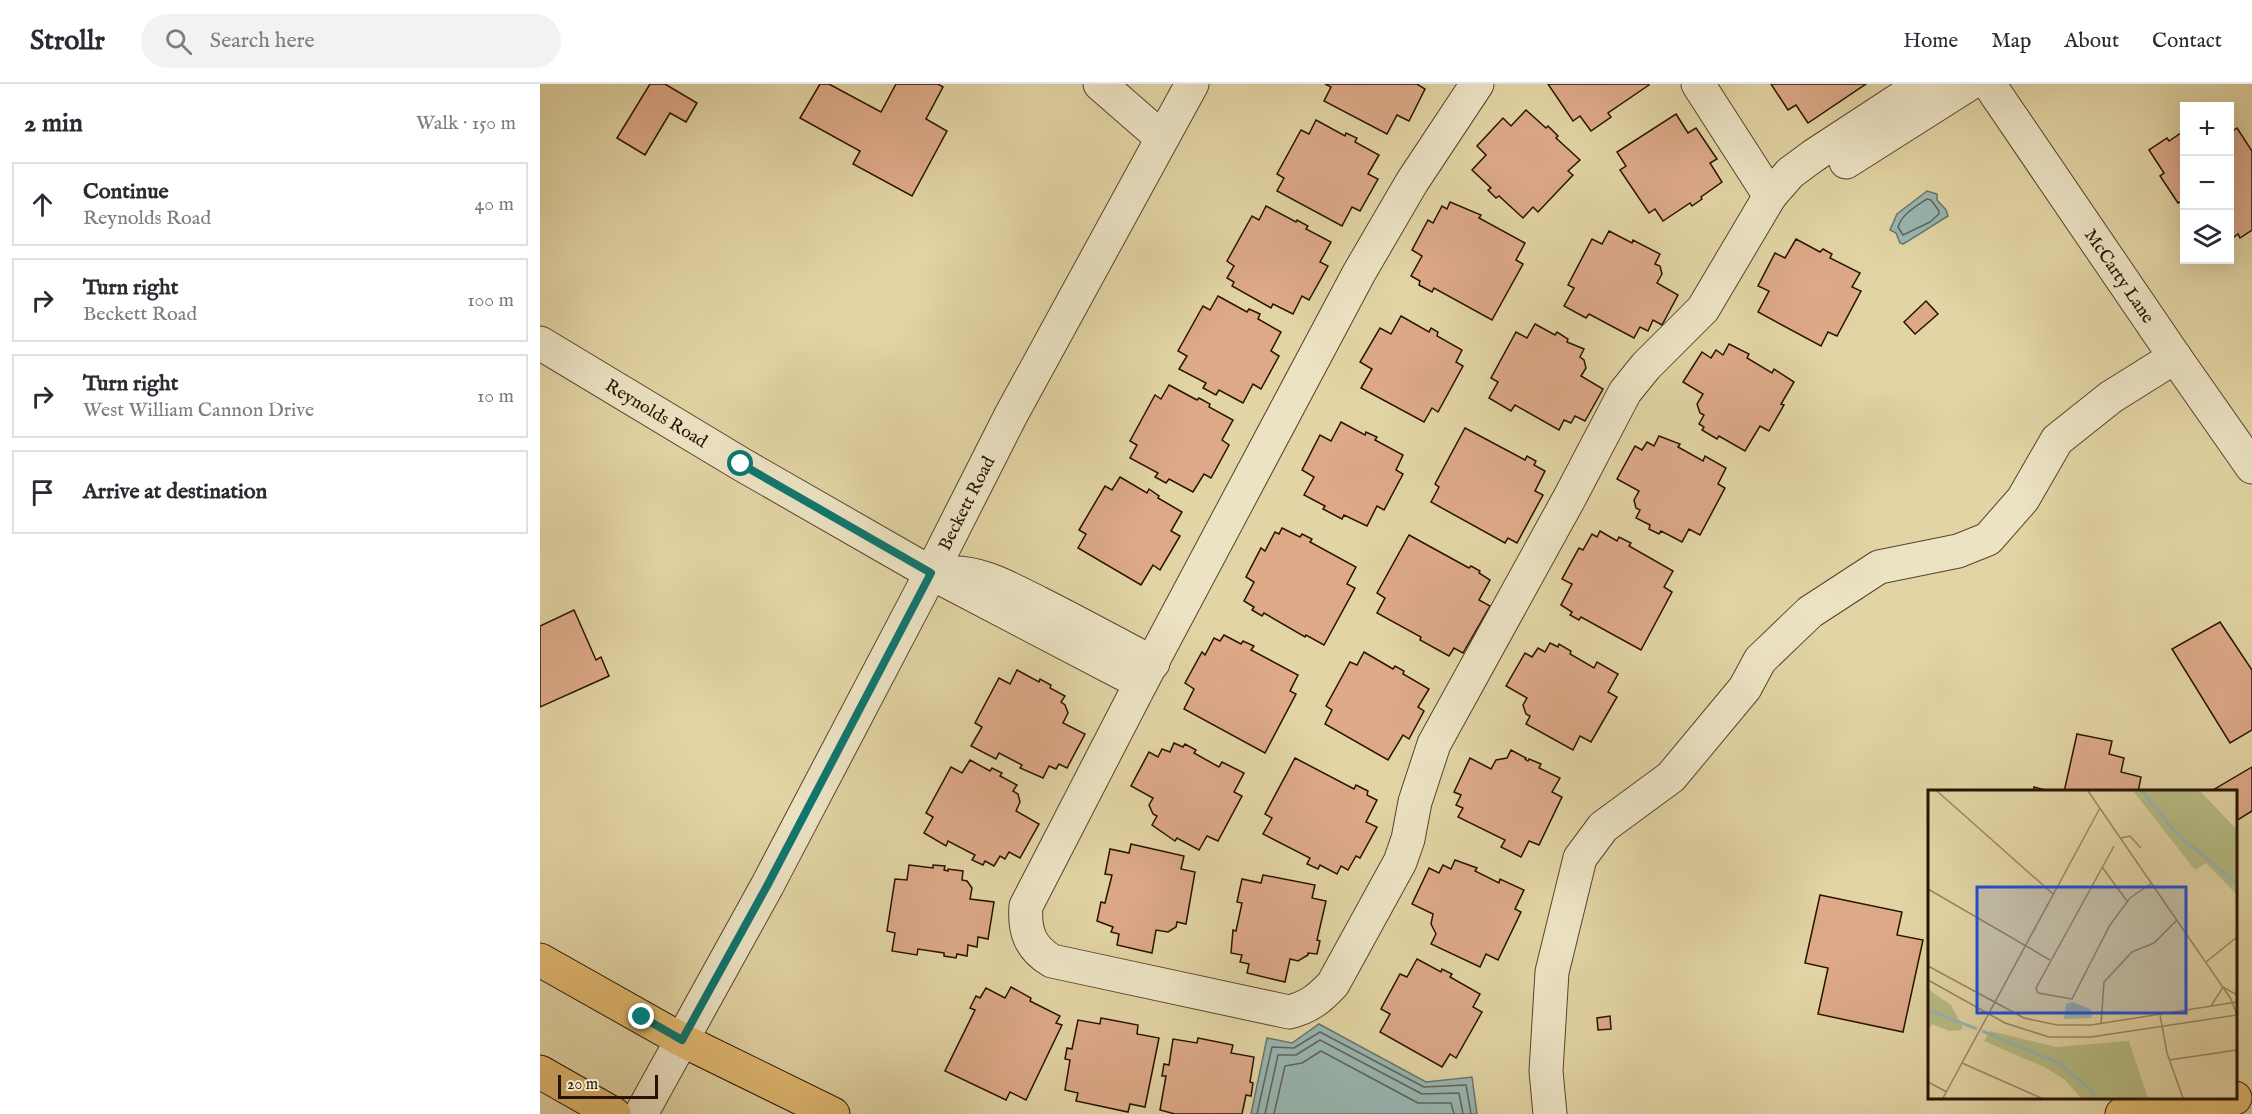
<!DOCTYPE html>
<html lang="en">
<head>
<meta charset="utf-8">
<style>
  body { margin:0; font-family:"IM FELL English",serif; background:#f2f2f3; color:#2b2b33 }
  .controls { position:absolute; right:18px; top:18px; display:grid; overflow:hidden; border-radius:0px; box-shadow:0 6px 24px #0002 }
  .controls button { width:54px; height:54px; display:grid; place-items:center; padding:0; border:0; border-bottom:2px solid #e1e1e2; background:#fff; color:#2b2b33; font:30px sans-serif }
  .scale { position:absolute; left:18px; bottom:15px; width:100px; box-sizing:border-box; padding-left:6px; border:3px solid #281301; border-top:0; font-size:16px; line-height:21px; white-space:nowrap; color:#281301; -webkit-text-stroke:4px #ece3c4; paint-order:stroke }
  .stop { position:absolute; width:18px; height:18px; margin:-14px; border:4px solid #0f766e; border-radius:50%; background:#fff }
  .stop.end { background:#0f766e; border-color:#fff; box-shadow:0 2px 6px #0008 }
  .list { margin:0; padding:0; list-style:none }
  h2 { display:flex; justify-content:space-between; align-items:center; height:78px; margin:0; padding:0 24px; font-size:26px }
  h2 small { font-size:20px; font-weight:400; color:#7c7c81 }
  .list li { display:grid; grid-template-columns:39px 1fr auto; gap:18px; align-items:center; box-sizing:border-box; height:84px; margin:0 12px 12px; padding:0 12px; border:2px solid #e1e1e2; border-radius:0px }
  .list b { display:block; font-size:22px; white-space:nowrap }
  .list p { margin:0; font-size:20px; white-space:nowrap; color:#7c7c81 }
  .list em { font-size:20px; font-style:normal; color:#7c7c81 }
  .icon { flex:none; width:33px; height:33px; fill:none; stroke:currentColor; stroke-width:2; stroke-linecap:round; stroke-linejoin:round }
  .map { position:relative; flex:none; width:1712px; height:1030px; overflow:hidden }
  header { display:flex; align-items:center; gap:36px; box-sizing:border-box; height:84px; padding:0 30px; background:#fff; border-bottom:2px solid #e1e1e2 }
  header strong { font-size:28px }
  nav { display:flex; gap:33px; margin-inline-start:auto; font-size:21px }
  .search { width:420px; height:54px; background:#f2f2f3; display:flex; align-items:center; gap:15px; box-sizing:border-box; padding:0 21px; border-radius:33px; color:#7c7c81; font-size:22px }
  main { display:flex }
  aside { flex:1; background:#fff }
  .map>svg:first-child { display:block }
  .water { fill:#98b6b1; stroke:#6b756b; stroke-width:1.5 }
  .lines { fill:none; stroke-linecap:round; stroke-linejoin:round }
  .shore { stroke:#606459; stroke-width:1.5 }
  .building { fill:#dda989; stroke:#281301; stroke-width:1.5 }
  .minor-casing { stroke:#56432a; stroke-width:35 }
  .major-casing { stroke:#281301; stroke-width:35 }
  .minor { stroke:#ece3c4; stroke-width:33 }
  .major { stroke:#e1ba72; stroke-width:33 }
  .route { stroke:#0f766e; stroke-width:8 }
  .labels { text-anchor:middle; stroke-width:6; stroke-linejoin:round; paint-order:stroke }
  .street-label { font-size:18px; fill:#281301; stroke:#ece3c4 }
  .inset-river { fill:none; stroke:#98b6b1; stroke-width:3 }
  .inset-road { fill:none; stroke:#988763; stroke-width:1.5 }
  .view { fill:#1d4ed8; fill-opacity:0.15; stroke:#1d4ed8; stroke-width:3 }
  .inset-edge { fill:none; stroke:#281301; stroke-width:3 }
</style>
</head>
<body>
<header>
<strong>Strollr</strong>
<div class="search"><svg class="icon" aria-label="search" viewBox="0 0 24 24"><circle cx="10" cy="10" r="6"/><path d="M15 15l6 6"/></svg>Search here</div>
<nav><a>Home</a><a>Map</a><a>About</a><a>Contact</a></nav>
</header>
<main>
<aside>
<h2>2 min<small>Walk · 150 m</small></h2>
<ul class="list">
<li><svg class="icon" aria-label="ahead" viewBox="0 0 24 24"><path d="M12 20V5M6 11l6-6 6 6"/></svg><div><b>Continue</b><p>Reynolds Road</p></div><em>40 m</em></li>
<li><svg class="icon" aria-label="right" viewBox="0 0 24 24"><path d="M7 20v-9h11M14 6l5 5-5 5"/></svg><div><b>Turn right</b><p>Beckett Road</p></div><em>100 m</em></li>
<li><svg class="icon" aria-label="right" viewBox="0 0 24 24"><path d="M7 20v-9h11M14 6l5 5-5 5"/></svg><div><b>Turn right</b><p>West William Cannon Drive</p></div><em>10 m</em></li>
<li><svg class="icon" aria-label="arrive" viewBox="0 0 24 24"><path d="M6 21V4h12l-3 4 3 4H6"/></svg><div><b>Arrive at destination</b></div></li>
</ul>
</aside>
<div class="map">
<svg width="1712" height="1030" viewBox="0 0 1712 1030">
  <rect width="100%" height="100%" fill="#e2d4a4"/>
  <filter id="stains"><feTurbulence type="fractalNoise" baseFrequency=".00333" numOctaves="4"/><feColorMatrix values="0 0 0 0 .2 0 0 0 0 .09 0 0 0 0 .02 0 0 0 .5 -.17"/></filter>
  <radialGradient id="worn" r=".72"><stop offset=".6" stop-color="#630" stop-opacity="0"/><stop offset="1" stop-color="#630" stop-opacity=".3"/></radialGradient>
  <!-- water -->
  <g class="water">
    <path d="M 1387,107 L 1397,110 L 1397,116 L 1406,126 L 1408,132 C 1393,141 1379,151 1363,160 L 1360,159 L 1356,149 L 1350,146 L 1357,130 Z"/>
    <path d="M 779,940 L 886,998 L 932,993 L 937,1030 L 711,1030 L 727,954 L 752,959 Z"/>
  </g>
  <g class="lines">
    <!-- shore -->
    <g class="shore">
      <path d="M 1387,115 L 1391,116 L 1399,127 L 1399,130 L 1390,138 L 1363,151 L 1358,143 C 1362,130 1376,122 1387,115 Z"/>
      <path d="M 717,1030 L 732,963 L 754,964 L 780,948 L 884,1003 L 926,1001 L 931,1030"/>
      <path d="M 725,1030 L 738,971 L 756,971 L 780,956 L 882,1010 L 919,1009 L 923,1030"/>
      <path d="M 734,1030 L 745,982 L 762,979 L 781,967 L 878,1019 L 911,1019 L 914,1030"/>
    </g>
  </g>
  <!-- building -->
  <g class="building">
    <path d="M 110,0 L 125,0 L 157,19 L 146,38 L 130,29 L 105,71 L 77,54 Z"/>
    <path d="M 280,0 L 289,0 L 341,28 L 356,0 L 398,0 L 403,3 L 386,35 L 407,47 L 372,112 L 313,80 L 320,67 L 260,34 Z"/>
    <path d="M 785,0 L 877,0 L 885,5 L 869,37 L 857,31 L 847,50 L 784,17 L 791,3 Z"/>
    <path d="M 1008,0 L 1108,0 L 1109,1 L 1068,29 L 1071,33 L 1051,47 L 1040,32 L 1033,37 Z"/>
    <path d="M 1231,0 L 1326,0 L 1268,39 L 1256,21 L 1248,26 Z"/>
    <path d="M 986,26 L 1006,44 L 1008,42 L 1018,52 L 1016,54 L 1040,76 L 1028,87 L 1033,91 L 998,128 L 993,123 L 983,134 L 959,112 L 956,114 L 948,106 L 951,104 L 932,86 L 946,71 L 937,62 L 963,34 L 971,42 Z"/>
    <path d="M 1136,30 L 1148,49 L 1156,44 L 1177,75 L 1170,79 L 1182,98 L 1161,113 L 1162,115 L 1152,122 L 1150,119 L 1123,137 L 1115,125 L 1109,129 L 1080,86 L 1086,82 L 1077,68 Z"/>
    <path d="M 776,36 L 805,52 L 806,49 L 817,54 L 815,58 L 839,71 L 828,90 L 838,95 L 820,127 L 812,123 L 802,142 L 737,107 L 744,94 L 737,90 L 761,46 L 769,50 Z"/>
    <path d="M 1697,44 L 1712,67 L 1712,146 L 1700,154 L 1698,150 L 1690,156 L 1690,49 Z"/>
    <path d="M 1644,47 L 1644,116 L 1638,119 L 1620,92 L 1624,89 L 1609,66 L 1627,54 L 1629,57 Z"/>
    <path d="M 910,118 L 941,131 L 939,134 L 985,159 L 976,176 L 983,180 L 952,236 L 894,204 L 892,208 L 879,201 L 880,197 L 871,192 L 882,172 L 872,166 L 888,136 L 893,139 L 902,122 L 907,125 Z"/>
    <path d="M 726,122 L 756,138 L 757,136 L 768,142 L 766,145 L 791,158 L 780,178 L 788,182 L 769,216 L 762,212 L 753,230 L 733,220 L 731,224 L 692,202 L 694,198 L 687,194 L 694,182 L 687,177 L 712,132 L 719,136 Z"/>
    <path d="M 1069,147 L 1092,159 L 1093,156 L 1120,170 L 1115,180 L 1120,182 L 1122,190 L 1117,199 L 1138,211 L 1122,241 L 1113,236 L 1108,247 L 1100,243 L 1094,254 L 1049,230 L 1046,234 L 1024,222 L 1034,204 L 1028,201 L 1052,155 L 1062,160 Z"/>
    <path d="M 1256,155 L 1280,168 L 1283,165 L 1292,170 L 1290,174 L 1320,189 L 1312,203 L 1321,207 L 1297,252 L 1288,248 L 1281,262 L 1218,228 L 1229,207 L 1218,202 L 1235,169 L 1245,174 Z"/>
    <path d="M 678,212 L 707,228 L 709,225 L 720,230 L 718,235 L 741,248 L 731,267 L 739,272 L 721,305 L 713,300 L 703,319 L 679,306 L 676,311 L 663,304 L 666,299 L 639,285 L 647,272 L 638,267 L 663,222 L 670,226 Z"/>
    <path d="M 1386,217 L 1398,230 L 1375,250 L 1364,238 Z"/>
    <path d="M 861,232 L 889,248 L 891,244 L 898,248 L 897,252 L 922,266 L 916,278 L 923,282 L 898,328 L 892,324 L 884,338 L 821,304 L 832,285 L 820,278 L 840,244 L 851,250 Z"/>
    <path d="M 995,240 L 1015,251 L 1017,248 L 1028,255 L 1027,258 L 1044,265 L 1040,273 L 1044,276 L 1046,284 L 1041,292 L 1063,305 L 1045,337 L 1035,332 L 1031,339 L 1024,336 L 1019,346 L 975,321 L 971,327 L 949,314 L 958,298 L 951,294 L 976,248 L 987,254 Z"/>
    <path d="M 1189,260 L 1209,270 L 1207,274 L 1232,289 L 1234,285 L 1254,298 L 1241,320 L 1244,321 L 1229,347 L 1220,342 L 1205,367 L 1179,352 L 1177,355 L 1162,346 L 1164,343 L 1159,340 L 1164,331 L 1160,329 L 1157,320 L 1163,310 L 1143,298 L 1162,268 L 1171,274 L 1176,266 L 1183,271 Z"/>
    <path d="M 629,301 L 657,316 L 659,314 L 670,320 L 669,323 L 693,336 L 682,356 L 689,361 L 671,394 L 664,390 L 653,408 L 629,395 L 626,399 L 615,393 L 618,389 L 590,374 L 597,361 L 590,357 L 615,311 L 621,315 Z"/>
    <path d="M 801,338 L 825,351 L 826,348 L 837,353 L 835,356 L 863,371 L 856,386 L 863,390 L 844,426 L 837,422 L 827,442 L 804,431 L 802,435 L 783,425 L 785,422 L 764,411 L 774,393 L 762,386 L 780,351 L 791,357 Z"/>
    <path d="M 925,344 L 985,376 L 987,372 L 996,377 L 994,381 L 1005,387 L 995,407 L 1003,411 L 977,459 L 968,454 L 965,459 L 891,418 L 899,403 L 895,400 Z"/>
    <path d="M 1119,352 L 1140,360 L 1138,363 L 1163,377 L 1165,372 L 1186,384 L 1178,400 L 1185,404 L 1160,451 L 1149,445 L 1142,458 L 1121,447 L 1119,450 L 1109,445 L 1110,441 L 1096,434 L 1100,426 L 1096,424 L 1094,416 L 1099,407 L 1077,395 L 1095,362 L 1102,366 L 1107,358 L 1114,362 Z"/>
    <path d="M 580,393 L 607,409 L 609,405 L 619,412 L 618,414 L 642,428 L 631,447 L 640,452 L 620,486 L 613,481 L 601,501 L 538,464 L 546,450 L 539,446 L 565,402 L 572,406 Z"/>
    <path d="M 742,444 L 760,453 L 762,450 L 772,455 L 770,458 L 816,483 L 807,500 L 815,504 L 784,561 L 766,551 L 765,553 L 724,529 L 722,532 L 712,526 L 714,523 L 704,517 L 714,498 L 706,493 L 721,464 L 725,467 L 735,448 L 739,450 Z"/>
    <path d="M 1060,447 L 1077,457 L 1079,453 L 1091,459 L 1089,462 L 1133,487 L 1124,503 L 1132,508 L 1101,566 L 1041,533 L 1039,536 L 1030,531 L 1032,528 L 1021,521 L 1032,500 L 1022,495 L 1039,464 L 1043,466 L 1052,450 L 1057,453 Z"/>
    <path d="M 869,451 L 929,484 L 931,482 L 940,487 L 939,489 L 950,496 L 939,516 L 950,522 L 923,569 L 914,564 L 909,572 L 880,556 L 881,553 L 837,529 L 845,514 L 837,509 Z"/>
    <path d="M 34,526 L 56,576 L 61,573 L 69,592 L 0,623 L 0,542 Z"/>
    <path d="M 1680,538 L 1712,586 L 1712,646 L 1690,659 L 1632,565 Z"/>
    <path d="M 684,551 L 701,560 L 703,557 L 714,562 L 711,566 L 758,591 L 750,607 L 756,610 L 725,669 L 644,625 L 654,605 L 645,599 L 662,568 L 665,571 L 674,554 L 680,557 Z"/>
    <path d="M 1010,559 L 1018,563 L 1019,560 L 1031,567 L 1030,570 L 1054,584 L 1057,578 L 1078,590 L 1068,608 L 1077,613 L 1051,658 L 1040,652 L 1033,666 L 986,640 L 990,632 L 986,630 L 983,621 L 987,614 L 966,602 L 985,569 L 992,573 L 998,564 L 1005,568 Z"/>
    <path d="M 824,568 L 853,585 L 855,582 L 864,587 L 863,590 L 889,605 L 878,623 L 884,627 L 869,655 L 863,651 L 848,676 L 785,640 L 792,626 L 786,622 L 810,578 L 817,581 Z"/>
    <path d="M 477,586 L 499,598 L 500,595 L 511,601 L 510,604 L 525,612 L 521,618 L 525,621 L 528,629 L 523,639 L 545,650 L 527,684 L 519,680 L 516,685 L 509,682 L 503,694 L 480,684 L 482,681 L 459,669 L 456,675 L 431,662 L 442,643 L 435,639 L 459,594 L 470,600 Z"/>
    <path d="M 1537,650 L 1572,657 L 1569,670 L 1584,674 L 1581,688 L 1601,693 L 1598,708 L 1524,708 Z"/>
    <path d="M 634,659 L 643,663 L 645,660 L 656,666 L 654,669 L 679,683 L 682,678 L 704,689 L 694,708 L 702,712 L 678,757 L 667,752 L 659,766 L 637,754 L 635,757 L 612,741 L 617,732 L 613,730 L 609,721 L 613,714 L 591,702 L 609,668 L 618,673 L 622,665 L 630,668 Z"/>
    <path d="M 971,666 L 986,674 L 985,675 L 988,677 L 989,675 L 1001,680 L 999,684 L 1020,694 L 1012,708 L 1022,713 L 999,761 L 989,757 L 981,773 L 961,763 L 965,756 L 918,733 L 923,724 L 916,721 L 921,711 L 914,708 L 930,674 L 951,685 L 956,676 L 967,674 Z"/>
    <path d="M 755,674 L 814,705 L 816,701 L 828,707 L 827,711 L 837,716 L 826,738 L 837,743 L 820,774 L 816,772 L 808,786 L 801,782 L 797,790 L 780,781 L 778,785 L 767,780 L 770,774 L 723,750 L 732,734 L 725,730 Z"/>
    <path d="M 430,676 L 450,687 L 452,684 L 462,689 L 460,692 L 477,701 L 473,707 L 478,710 L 480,718 L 476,727 L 499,740 L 480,774 L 469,768 L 465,775 L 460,772 L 454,782 L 445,777 L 443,781 L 432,776 L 435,771 L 408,757 L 406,762 L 384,749 L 393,733 L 386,729 L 411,683 L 422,689 Z"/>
    <path d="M 1712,683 L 1712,727 L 1696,737 L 1696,708 L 1671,707 Z"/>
    <path d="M 1494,703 L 1512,708 L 1493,708 Z"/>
    <path d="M 591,760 L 644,772 L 641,785 L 655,788 L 646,840 L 637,838 L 636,843 L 628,848 L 616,846 L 612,869 L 577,861 L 579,850 L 571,848 L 573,843 L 557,837 L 561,818 L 565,819 L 572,791 L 565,790 L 570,765 L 589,769 Z"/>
    <path d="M 915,776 L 937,784 L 935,787 L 959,799 L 960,795 L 984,806 L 975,825 L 981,828 L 958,876 L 946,870 L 940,883 L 891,860 L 896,850 L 891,840 L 893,830 L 872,820 L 889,784 L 899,789 L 903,781 L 911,785 Z"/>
    <path d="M 369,781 L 393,784 L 393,781 L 405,782 L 404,786 L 408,787 L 408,785 L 423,787 L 422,796 L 427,797 L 432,804 L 430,815 L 454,818 L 448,855 L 438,853 L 437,863 L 428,861 L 427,872 L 417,870 L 416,874 L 404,872 L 404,869 L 378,865 L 377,871 L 352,867 L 355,849 L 347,847 L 355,795 L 367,796 Z"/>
    <path d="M 723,791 L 775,801 L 772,814 L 786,817 L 777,856 L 780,857 L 777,870 L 768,869 L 768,871 L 758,877 L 750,875 L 745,898 L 707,889 L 709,880 L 700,878 L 702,871 L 691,869 L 693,846 L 696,847 L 702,819 L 697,818 L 702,795 L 721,799 Z"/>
    <path d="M 1280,811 L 1362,828 L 1357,851 L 1383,856 L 1363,948 L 1278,930 L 1288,884 L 1265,879 Z"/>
    <path d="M 877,875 L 901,888 L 902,885 L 912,890 L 910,893 L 940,910 L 933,923 L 942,928 L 916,974 L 910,970 L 902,983 L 840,948 L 850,930 L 841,925 L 860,890 L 867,893 Z"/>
    <path d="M 471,903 L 491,914 L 490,917 L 520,932 L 516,939 L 522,941 L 486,1016 L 470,1008 L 466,1016 L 405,987 L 435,926 L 430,924 L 436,912 L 440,914 L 446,904 L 465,914 Z"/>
    <path d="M 1070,932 L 1071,945 L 1058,946 L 1057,934 Z"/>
    <path d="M 561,934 L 598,941 L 597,950 L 619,954 L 605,1023 L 590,1020 L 588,1028 L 536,1017 L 538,1009 L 525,1006 L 530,976 L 525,975 L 527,964 L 532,965 L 538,936 L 560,940 Z"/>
    <path d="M 658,954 L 693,961 L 691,969 L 714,973 L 710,998 L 713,999 L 711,1012 L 706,1011 L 702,1030 L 635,1030 L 620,1026 L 626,992 L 622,992 L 624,980 L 629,981 L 633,955 L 657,959 Z"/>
  </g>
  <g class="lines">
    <defs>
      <g id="minor">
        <path d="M 560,0 L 622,54"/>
        <path d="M 937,0 L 872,98 L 819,189 L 601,599 L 486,822 C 484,847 490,864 512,877 L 749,928 C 769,923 779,915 793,900 L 860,778 L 868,755 L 875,718 L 894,660 L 1030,413 L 1085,308 L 1106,282 L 1163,225 L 1230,112 L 1250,89 L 1273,72 L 1383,0"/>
        <path d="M 1158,0 L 1230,112"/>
        <path id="s1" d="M 1449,0 L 1635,273 L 1712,383"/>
        <path d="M 1306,78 L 1429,0"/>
        <path id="s2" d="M 0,259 L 201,380 L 391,489 L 601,599"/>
        <path d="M 408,489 C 441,487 470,505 499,519 C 537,538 575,559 613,579"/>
        <path id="s3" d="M 101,1030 L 227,802 L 391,489 L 471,331 L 652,0"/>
        <path d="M 1010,1030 L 1006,987 L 1012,888 L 1040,774 L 1063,743 L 1131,693 L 1205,604 L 1220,576 L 1270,528 L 1339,483 L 1418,467 L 1448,455 L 1483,415 L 1517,356 L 1571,313 L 1635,273"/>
      </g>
      <g id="major">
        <path d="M 0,876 L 142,956 L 293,1030"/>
        <path d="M 0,988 L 74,1030"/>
        <path d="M 1582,1030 L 1695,1014"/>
      </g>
    </defs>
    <!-- minor casing -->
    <use href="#minor" class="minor-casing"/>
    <!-- major casing -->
    <use href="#major" class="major-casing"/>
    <!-- minor -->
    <use href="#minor" class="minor"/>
    <!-- major -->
    <use href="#major" class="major"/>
  </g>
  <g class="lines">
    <!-- route -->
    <path class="route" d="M 102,933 L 142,956 L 227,802 L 391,489 L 201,380"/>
  </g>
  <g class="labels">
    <!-- street labels -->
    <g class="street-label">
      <text dy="6" stroke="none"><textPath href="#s1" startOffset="232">McCarty Lane</textPath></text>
      <text dy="6" stroke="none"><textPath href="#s2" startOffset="136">Reynolds Road</textPath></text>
      <text dy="6" stroke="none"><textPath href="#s3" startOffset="692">Beckett Road</textPath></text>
    </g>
  </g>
  <!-- overview -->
  <g transform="translate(1388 706)">
    <rect width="309" height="309" fill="#e2d4a4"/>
    <path d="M 205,1 L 272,1 L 309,40 L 309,105 L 278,73 L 267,80 ZM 0,199 L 23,215 L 35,238 L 32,240 L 21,241 L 4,234 L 0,240 ZM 62,241 L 128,257 L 201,251 L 220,308 L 153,308 L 136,289 L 116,277 L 56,251 Z" fill="#b6bc84"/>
    <path d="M 144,212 L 163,219 L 164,228 L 136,229 L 138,214 Z" fill="#98b6b1"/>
    <path class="inset-river" d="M 214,1 L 248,43 L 309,94M 0,220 L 49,239M 54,241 L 131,273 L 164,301 L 166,308"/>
    <path class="inset-road" d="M 9,1 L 125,104M 160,1 L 303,209 L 309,225M 193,48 L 202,46 L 213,58M 186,56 L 108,198 L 110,203 L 144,209 L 182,135 L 202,108 L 224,93M 174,77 L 199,111M 0,99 L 122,170M 278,172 L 309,147M 0,176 L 96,228 L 129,235 L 163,235 L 309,212M 0,190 L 77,233 L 121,247 L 163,247 L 309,225M 283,216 L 295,197 L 309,205M 232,225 L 239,263 L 255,308M 173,234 L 176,192 L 204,162 L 226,153 L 249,130M 241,270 L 309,260M 34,273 L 113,308M 0,292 L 19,302M 15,308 L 172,18"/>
    <path class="view" d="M 49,97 L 258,97 L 258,223 L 49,223 Z"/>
    <rect width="309" height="309" class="inset-edge"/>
  </g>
  <rect width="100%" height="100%" filter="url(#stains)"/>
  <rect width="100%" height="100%" fill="url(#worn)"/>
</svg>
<div class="controls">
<button>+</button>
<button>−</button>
<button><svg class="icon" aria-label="layers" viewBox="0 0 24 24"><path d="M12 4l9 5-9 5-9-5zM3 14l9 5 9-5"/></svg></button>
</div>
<div class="scale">20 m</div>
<div class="stop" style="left:201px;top:380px"></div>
<div class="stop end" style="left:102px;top:933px"></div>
</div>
</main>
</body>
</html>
